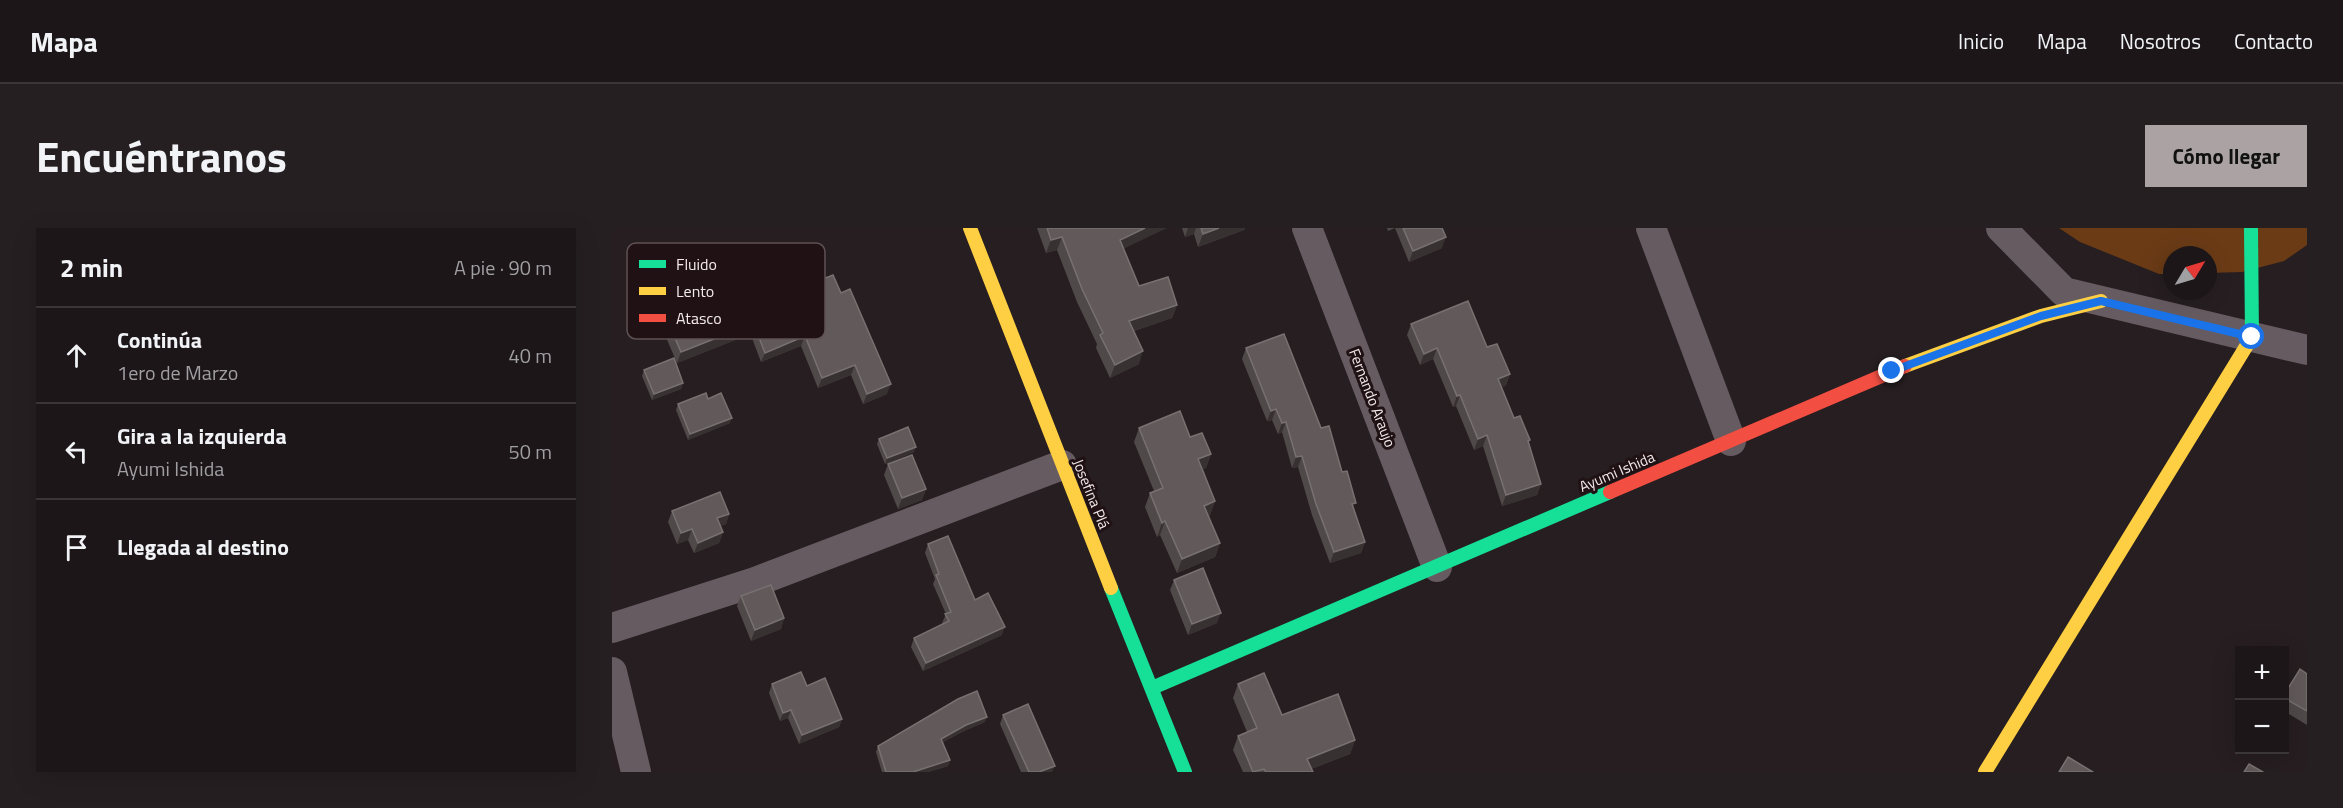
<!DOCTYPE html>
<html lang="es">
<head>
<meta charset="utf-8">
<style>
  body { margin:0; font-family:"Titillium Web",sans-serif; background:#251f21; color:#f1f3f6 }
  .controls { position:absolute; right:18px; bottom:18px; display:grid; overflow:hidden; border-radius:0px; box-shadow:0 6px 24px #0002 }
  .controls button { width:54px; height:54px; display:grid; place-items:center; padding:0; border:0; border-bottom:2px solid #3a3537; background:#1c1618; color:#f1f3f6; font:30px sans-serif }
  .compass { position:absolute; left:1551px; top:18px; width:54px; height:54px; border-radius:50%; background:#1c1618; box-shadow:0 6px 24px #0002; rotate:52deg }
  .stop { position:absolute; width:18px; height:18px; margin:-14px; border:4px solid #1a73e8; border-radius:50%; background:#fff }
  .stop.end { background:#1a73e8; border-color:#fff; box-shadow:0 2px 6px #0008 }
  .list { margin:0; padding:0; list-style:none }
  h2 { display:flex; justify-content:space-between; align-items:center; height:78px; margin:0; padding:0 24px; font-size:26px }
  h2 small { font-size:20px; font-weight:400; color:#a09fa2 }
  .list li { display:grid; grid-template-columns:39px 1fr auto; gap:18px; align-items:center; box-sizing:border-box; height:96px; padding:0 24px; border-top:2px solid #3a3537 }
  .list b { display:block; font-size:22px; white-space:nowrap }
  .list p { margin:0; font-size:20px; white-space:nowrap; color:#a09fa2 }
  .list em { font-size:20px; font-style:normal; color:#a09fa2 }
  .icon { flex:none; width:33px; height:33px; fill:none; stroke:currentColor; stroke-width:2; stroke-linecap:round; stroke-linejoin:round }
  .map { position:relative; flex:none; width:1695px; height:544px; overflow:hidden; border-radius:0px }
  header { display:flex; align-items:center; gap:36px; box-sizing:border-box; height:84px; padding:0 30px; background:#1c1618; border-bottom:2px solid #3a3537 }
  header strong { font-size:28px }
  nav { display:flex; gap:33px; margin-inline-start:auto; font-size:21px }
  .intro { display:flex; align-items:center; justify-content:space-between; box-sizing:border-box; height:144px; padding:0 36px }
  h1 { margin:0; font-size:42px }
  .button { padding:15px 27px; border-radius:0px; background:#aba2a3; color:#111; font-size:21px; font-weight:700 }
  main { display:flex; gap:36px; padding:0 36px }
  aside { flex:1; background:#1c1618; border-radius:0px; box-shadow:0 6px 24px #0002 }
  .map>svg:first-child { display:block }
  .forest { fill:#6b3b16 }
  .lines { fill:none; stroke-linecap:round; stroke-linejoin:round }
  .street { stroke:#665b60; stroke-width:30 }
  .fast { stroke:#16e098; stroke-width:14 }
  .slow { stroke:#ffcf43; stroke-width:14 }
  .jam { stroke:#f24e42; stroke-width:14 }
  .wall { fill:#504949 }
  .shaded-wall { fill:#383131 }
  .building { fill:#625a5a; stroke:#787171; stroke-width:1.5 }
  .route { stroke:#1a73e8; stroke-width:8 }
  .labels { text-anchor:middle; stroke-width:6; stroke-linejoin:round; paint-order:stroke }
  .street-label { font-size:15px; fill:#f3e9ea; stroke:#201214 }
  .key { fill:#201214; stroke:#5f5254; stroke-width:1.5 }
  .key-label { font-size:16px; fill:#f3e9ea }
</style>
</head>
<body>
<header>
<strong>Mapa</strong>
<nav><a>Inicio</a><a>Mapa</a><a>Nosotros</a><a>Contacto</a></nav>
</header>
<div class="intro"><h1>Encuéntranos</h1><a class="button">Cómo llegar</a></div>
<main>
<aside>
<h2>2 min<small>A pie · 90 m</small></h2>
<ul class="list">
<li><svg class="icon" aria-label="ahead" viewBox="0 0 24 24"><path d="M12 20V5M6 11l6-6 6 6"/></svg><div><b>Continúa</b><p>1ero de Marzo</p></div><em>40 m</em></li>
<li><svg class="icon" aria-label="left" viewBox="0 0 24 24"><path d="M17 20v-9H6M10 6l-5 5 5 5"/></svg><div><b>Gira a la izquierda</b><p>Ayumi Ishida</p></div><em>50 m</em></li>
<li><svg class="icon" aria-label="arrive" viewBox="0 0 24 24"><path d="M6 21V4h12l-3 4 3 4H6"/></svg><div><b>Llegada al destino</b></div></li>
</ul>
</aside>
<div class="map">
<svg width="1695" height="544" viewBox="0 0 1695 544">
  <rect width="100%" height="100%" fill="#261e20"/>
  <!-- forest -->
  <path class="forest" d="M 1447,0 L 1695,0 L 1695,17 L 1672,33 L 1630,44 L 1596,45 L 1596,27 L 1560,27 L 1560,46 L 1547,46 L 1468,14 Z"/>
  <g class="lines">
    <!-- street -->
    <g class="street">
      <path d="M 695,0 L 825,339"/>
      <path d="M 1039,0 L 1119,213"/>
      <path d="M 1389,0 L 1452,64 L 1695,122"/>
      <path d="M 0,400 L 143,354 L 450,237"/>
      <path d="M 0,444 L 24,544"/>
    </g>
    <!-- fast -->
    <g class="fast">
      <path d="M 1635,117 L 1640,109 L 1639,0"/>
      <path d="M 499,360 L 573,544"/>
      <path d="M 540,460 L 998,264"/>
    </g>
    <!-- slow -->
    <g class="slow">
      <path d="M 358,0 L 499,360"/>
      <path d="M 1293,138 L 1429,88 L 1489,73"/>
      <path d="M 1373,544 L 1635,117"/>
    </g>
    <!-- jam -->
    <path class="jam" d="M 998,264 L 1293,138"/>
  </g>
  <!-- wall -->
  <g class="wall">
    <path d="M 425,0 L 477,0 L 511,21 L 527,58 L 565,77 L 560,90 L 522,103 L 527,136 L 498,150 L 484,120 L 485,116 L 465,74 L 445,22 L 434,25 Z"/>
    <path d="M 570,0 L 633,0 L 632,2 L 586,19 L 582,6 L 573,9 Z"/>
    <path d="M 775,0 L 830,0 L 830,20 L 797,34 L 783,0 L 776,3 Z"/>
    <path d="M 229,65 L 275,166 L 251,176 L 239,147 L 206,160 L 189,118 L 149,134 L 137,102 L 136,107 L 65,135 L 53,107 L 57,96 L 88,83 L 87,82 L 91,71 L 135,85 L 136,81 Z"/>
    <path d="M 799,96 L 875,119 L 898,146 L 894,157 L 890,159 L 902,190 L 917,216 L 929,256 L 925,267 L 890,278 L 871,218 L 862,222 L 844,178 L 841,179 L 821,131 L 808,137 L 795,107 Z"/>
    <path d="M 634,120 L 709,200 L 730,244 L 753,314 L 749,325 L 718,335 L 700,287 L 686,239 L 680,240 L 670,204 L 666,206 L 660,192 L 655,193 L 630,131 Z"/>
    <path d="M 32,142 L 71,155 L 69,161 L 40,172 L 30,148 Z"/>
    <path d="M 96,171 L 118,195 L 76,212 L 64,182 L 66,176 Z"/>
    <path d="M 527,200 L 578,209 L 599,226 L 594,240 L 591,241 L 603,273 L 598,287 L 596,288 L 608,315 L 603,329 L 565,345 L 548,307 L 545,309 L 533,279 L 538,265 L 542,263 L 522,214 Z"/>
    <path d="M 267,211 L 302,224 L 273,236 L 265,216 Z"/>
    <path d="M 276,236 L 314,261 L 310,272 L 286,281 L 272,247 Z"/>
    <path d="M 60,283 L 117,286 L 114,296 L 108,298 L 111,304 L 107,315 L 82,325 L 76,312 L 65,316 L 56,294 Z"/>
    <path d="M 316,316 L 363,372 L 390,407 L 311,443 L 299,419 L 302,410 L 331,396 L 330,395 L 334,386 L 321,356 L 323,351 L 313,325 Z"/>
    <path d="M 562,352 L 605,395 L 576,407 L 558,362 Z"/>
    <path d="M 129,368 L 172,390 L 169,401 L 139,413 L 125,378 Z"/>
    <path d="M 1695,446 L 1695,497 L 1672,483 L 1672,467 Z"/>
    <path d="M 160,456 L 195,458 L 230,491 L 227,499 L 187,516 L 176,490 L 168,493 L 157,465 Z"/>
    <path d="M 626,456 L 670,487 L 743,512 L 738,526 L 699,541 L 701,544 L 631,544 L 621,522 L 626,508 L 635,504 L 621,470 Z"/>
    <path d="M 391,487 L 440,544 L 409,544 L 388,496 Z"/>
    <path d="M 373,494 L 352,503 L 331,514 L 338,532 L 336,538 L 316,544 L 270,544 L 264,524 L 266,518 Z"/>
  </g>
  <!-- shaded-wall -->
  <g class="shaded-wall">
    <path d="M 533,0 L 555,0 L 503,25 L 508,12 Z"/>
    <path d="M 576,0 L 584,0 L 582,6 L 573,9 Z"/>
    <path d="M 607,0 L 633,0 L 632,2 L 586,19 L 591,6 Z"/>
    <path d="M 450,9 L 445,22 L 434,25 L 439,12 Z"/>
    <path d="M 834,9 L 830,20 L 797,34 L 801,23 Z"/>
    <path d="M 565,77 L 560,90 L 512,106 L 517,93 Z"/>
    <path d="M 140,96 L 136,107 L 65,135 L 69,124 Z"/>
    <path d="M 193,108 L 189,118 L 149,134 L 153,125 Z"/>
    <path d="M 825,120 L 821,131 L 808,137 L 812,126 Z"/>
    <path d="M 531,123 L 527,136 L 498,150 L 503,137 Z"/>
    <path d="M 243,137 L 239,147 L 206,160 L 210,150 Z"/>
    <path d="M 898,146 L 894,157 L 882,162 L 886,151 Z"/>
    <path d="M 71,155 L 69,161 L 40,172 L 42,166 Z"/>
    <path d="M 279,156 L 275,166 L 251,176 L 255,166 Z"/>
    <path d="M 848,167 L 844,178 L 841,179 L 845,168 Z"/>
    <path d="M 664,181 L 660,192 L 655,193 L 659,183 Z"/>
    <path d="M 120,190 L 118,195 L 76,212 L 78,206 Z"/>
    <path d="M 674,194 L 670,204 L 666,206 L 670,195 Z"/>
    <path d="M 875,207 L 871,218 L 862,222 L 866,211 Z"/>
    <path d="M 304,219 L 302,224 L 273,236 L 275,230 Z"/>
    <path d="M 599,226 L 594,240 L 581,245 L 586,231 Z"/>
    <path d="M 690,228 L 686,239 L 680,240 L 684,229 Z"/>
    <path d="M 929,256 L 925,267 L 890,278 L 894,267 Z"/>
    <path d="M 314,261 L 310,272 L 286,281 L 290,270 Z"/>
    <path d="M 603,273 L 598,287 L 587,292 L 592,278 Z"/>
    <path d="M 117,286 L 114,296 L 101,301 L 105,290 Z"/>
    <path d="M 553,293 L 548,307 L 545,309 L 550,295 Z"/>
    <path d="M 80,301 L 76,312 L 65,316 L 69,305 Z"/>
    <path d="M 111,304 L 107,315 L 82,325 L 86,315 Z"/>
    <path d="M 753,314 L 749,325 L 718,335 L 722,324 Z"/>
    <path d="M 608,315 L 603,329 L 565,345 L 570,331 Z"/>
    <path d="M 609,385 L 605,395 L 576,407 L 580,396 Z"/>
    <path d="M 172,390 L 169,401 L 139,413 L 143,402 Z"/>
    <path d="M 393,399 L 390,407 L 311,443 L 314,435 Z"/>
    <path d="M 179,482 L 176,490 L 168,493 L 171,485 Z"/>
    <path d="M 375,489 L 373,494 L 352,503 L 327,516 L 329,511 L 354,497 Z"/>
    <path d="M 230,491 L 227,499 L 187,516 L 190,507 Z"/>
    <path d="M 743,512 L 738,526 L 690,544 L 695,531 Z"/>
    <path d="M 338,532 L 336,538 L 316,544 L 301,544 Z"/>
    <path d="M 443,538 L 440,544 L 427,544 Z"/>
  </g>
  <!-- building -->
  <g class="building">
    <path d="M 435,0 L 533,0 L 508,12 L 527,58 L 556,49 L 565,77 L 517,93 L 531,123 L 503,137 L 488,107 L 491,105 L 470,61 L 450,9 L 439,12 Z"/>
    <path d="M 589,0 L 607,0 L 591,6 Z"/>
    <path d="M 791,0 L 830,0 L 834,9 L 801,23 Z"/>
    <path d="M 221,47 L 229,65 L 238,61 L 279,156 L 255,166 L 243,137 L 210,150 L 193,108 L 153,125 L 136,81 Z"/>
    <path d="M 123,57 L 140,96 L 69,124 L 57,96 L 95,80 L 91,71 Z"/>
    <path d="M 856,73 L 875,119 L 885,116 L 898,146 L 886,151 L 902,190 L 908,188 L 918,212 L 916,213 L 929,256 L 894,267 L 875,207 L 866,211 L 848,167 L 845,168 L 825,120 L 812,126 L 799,96 Z"/>
    <path d="M 672,106 L 709,200 L 717,198 L 730,244 L 735,243 L 744,275 L 740,276 L 753,314 L 722,324 L 704,276 L 690,228 L 684,229 L 674,194 L 670,195 L 664,181 L 659,183 L 634,120 Z"/>
    <path d="M 62,130 L 71,155 L 42,166 L 32,142 Z"/>
    <path d="M 94,165 L 96,171 L 109,165 L 120,190 L 78,206 L 66,176 Z"/>
    <path d="M 568,183 L 578,209 L 590,205 L 599,226 L 586,231 L 603,273 L 592,278 L 608,315 L 570,331 L 553,293 L 550,295 L 538,265 L 551,260 L 527,200 Z"/>
    <path d="M 296,199 L 304,219 L 275,230 L 267,211 Z"/>
    <path d="M 300,227 L 314,261 L 290,270 L 276,236 Z"/>
    <path d="M 108,264 L 117,286 L 105,290 L 111,304 L 86,315 L 80,301 L 69,305 L 60,283 Z"/>
    <path d="M 336,308 L 363,372 L 376,365 L 393,399 L 314,435 L 302,410 L 337,393 L 333,386 L 339,384 L 324,347 L 327,346 L 316,316 Z"/>
    <path d="M 591,340 L 609,385 L 580,396 L 562,352 Z"/>
    <path d="M 159,357 L 172,390 L 143,402 L 129,368 Z"/>
    <path d="M 1688,441 L 1695,446 L 1695,483 L 1672,470 L 1672,467 Z"/>
    <path d="M 189,444 L 195,458 L 213,450 L 230,491 L 190,507 L 179,482 L 171,485 L 160,456 Z"/>
    <path d="M 652,445 L 670,487 L 726,466 L 743,512 L 695,531 L 701,544 L 654,544 L 652,541 L 641,544 L 626,508 L 645,500 L 626,456 Z"/>
    <path d="M 365,463 L 375,489 L 354,497 L 329,511 L 338,532 L 301,544 L 274,544 L 266,518 L 346,471 Z"/>
    <path d="M 416,476 L 443,538 L 427,544 L 417,544 L 391,487 Z"/>
    <path d="M 1456,529 L 1481,544 L 1447,544 Z"/>
    <path d="M 1637,536 L 1651,544 L 1632,544 Z"/>
  </g>
  <g class="lines">
    <!-- route -->
    <path class="route" d="M 1280,143 L 1429,88 L 1489,73 L 1640,109"/>
  </g>
  <g class="labels">
    <!-- street labels -->
    <g class="street-label">
      <text transform="translate(760 170) rotate(69)" y="5">Fernando Araujo</text>
      <text transform="translate(1005 244) rotate(-23)" y="5">Ayumi Ishida</text>
      <text transform="translate(479 266) rotate(68)" y="5">Josefina Plá</text>
    </g>
  </g>
  <!-- legend -->
  <rect x="15" y="15" width="198" height="96" rx="9" class="key"/>
  <rect x="27" y="32" width="27" height="8" fill="#16e098"/>
  <rect x="27" y="59" width="27" height="8" fill="#ffcf43"/>
  <rect x="27" y="86" width="27" height="8" fill="#f24e42"/>
  <g class="key-label">
    <text x="64" y="42">Fluido</text>
    <text x="64" y="69">Lento</text>
    <text x="64" y="96">Atasco</text>
  </g>
</svg>
<div class="controls">
<button>+</button>
<button>−</button>
</div>
<svg class="compass" viewBox="-18 -18 36 36"><path d="M0-13l5 13h-10z" fill="#e53935"/><path d="M0 13l5-13h-10z" fill="#a09fa2"/></svg>
<div class="stop" style="left:1640px;top:109px"></div>
<div class="stop end" style="left:1280px;top:143px"></div>
</div>
</main>
</body>
</html>
